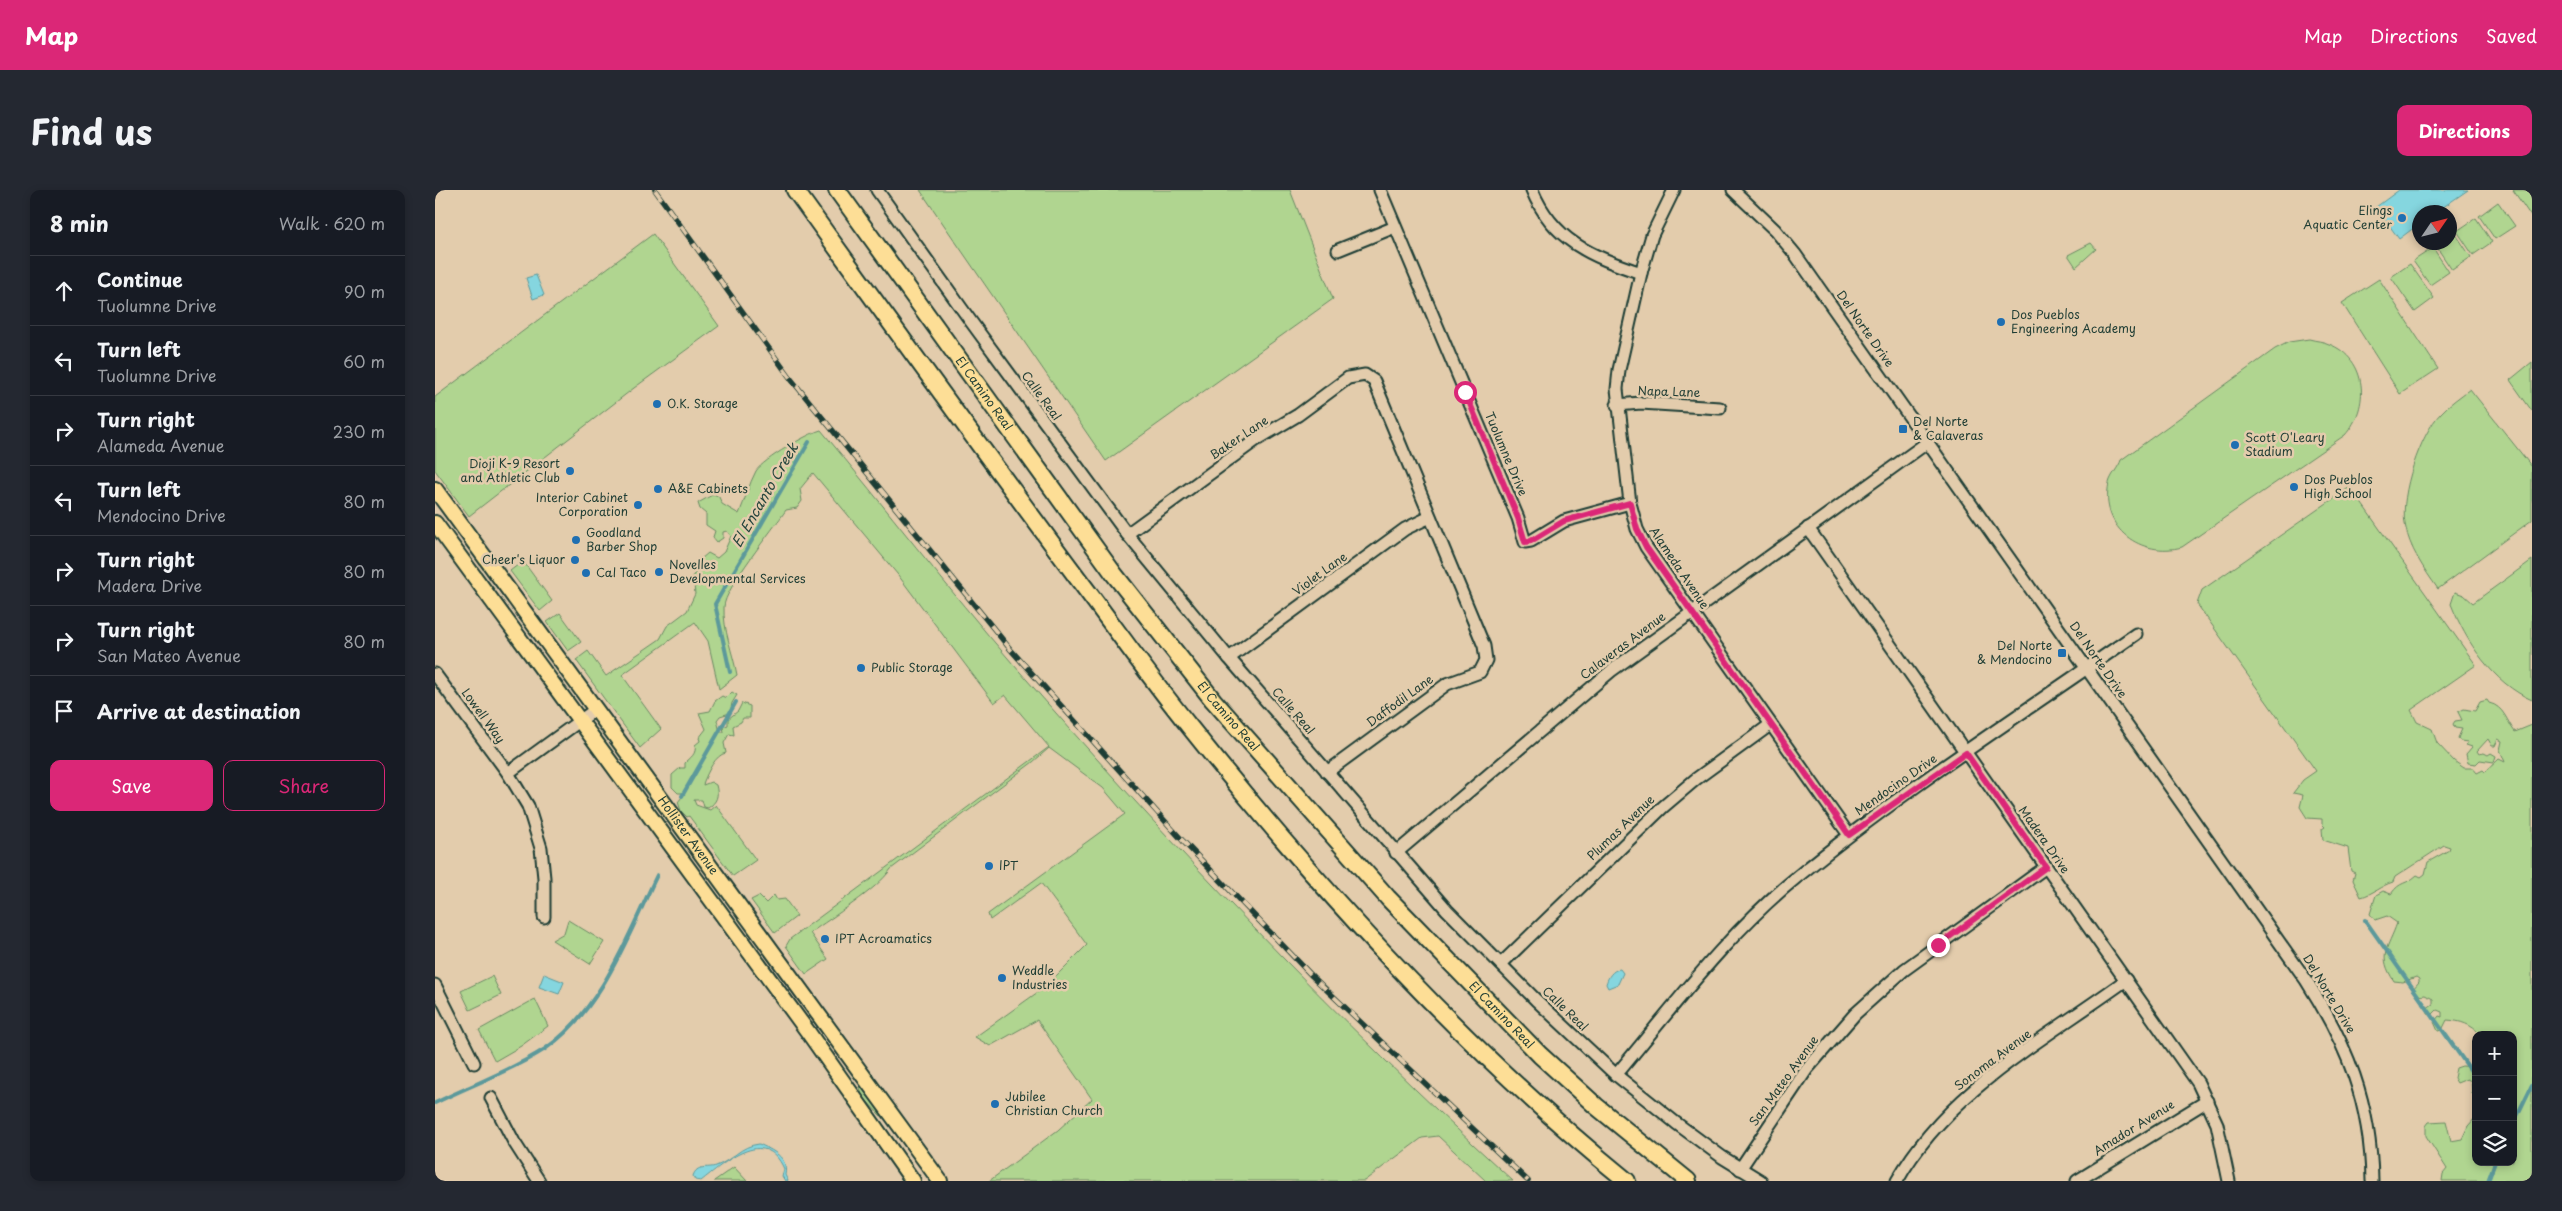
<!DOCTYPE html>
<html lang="en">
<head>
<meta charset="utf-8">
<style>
  body { margin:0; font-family:"Playpen Sans",sans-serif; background:#242831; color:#f1f3f6 }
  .controls { position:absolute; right:15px; bottom:15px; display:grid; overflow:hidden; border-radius:10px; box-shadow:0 2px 8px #0003 }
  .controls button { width:45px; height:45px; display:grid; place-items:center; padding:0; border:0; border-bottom:1px solid #363941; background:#171b24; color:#f1f3f6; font:25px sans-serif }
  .compass { position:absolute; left:1977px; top:15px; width:45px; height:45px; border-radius:50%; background:#171b24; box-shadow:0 2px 8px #0003; rotate:55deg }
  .stop { position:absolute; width:15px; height:15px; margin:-11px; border:4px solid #db2777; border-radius:50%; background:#fff }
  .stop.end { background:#db2777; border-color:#fff; box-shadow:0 1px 5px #0008 }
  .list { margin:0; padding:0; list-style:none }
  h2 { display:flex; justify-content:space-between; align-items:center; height:65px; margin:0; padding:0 20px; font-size:21px }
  h2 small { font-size:16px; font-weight:400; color:#9ea1a6 }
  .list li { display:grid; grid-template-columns:32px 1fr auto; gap:15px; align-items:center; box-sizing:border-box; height:70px; padding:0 20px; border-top:1px solid #363941 }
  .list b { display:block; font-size:19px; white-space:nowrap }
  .list p { margin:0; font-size:16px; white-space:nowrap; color:#9ea1a6 }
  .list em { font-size:16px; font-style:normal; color:#9ea1a6 }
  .actions { display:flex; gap:10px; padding:15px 20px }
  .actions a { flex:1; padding:11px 0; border:1px solid #db2777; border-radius:10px; text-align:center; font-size:18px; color:#db2777 }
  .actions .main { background:#db2777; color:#fff }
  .icon { flex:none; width:28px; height:28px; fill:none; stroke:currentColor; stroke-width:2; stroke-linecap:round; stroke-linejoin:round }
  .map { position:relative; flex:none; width:2097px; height:991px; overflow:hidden; border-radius:10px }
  header { display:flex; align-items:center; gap:30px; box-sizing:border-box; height:70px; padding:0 25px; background:#db2777; color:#fff }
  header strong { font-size:24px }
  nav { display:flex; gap:28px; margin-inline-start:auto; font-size:18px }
  .intro { display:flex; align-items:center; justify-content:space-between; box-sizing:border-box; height:120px; padding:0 30px }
  h1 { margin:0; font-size:35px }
  .button { padding:12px 22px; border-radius:10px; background:#db2777; color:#fff; font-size:18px; font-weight:700 }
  main { display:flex; gap:30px; padding:0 30px }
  aside { flex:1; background:#171b24; border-radius:10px; box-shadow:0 2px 8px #0003 }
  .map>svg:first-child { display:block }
  .green { fill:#b0d590; stroke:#688962 }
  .water { fill:#85d6df; stroke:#5c999b }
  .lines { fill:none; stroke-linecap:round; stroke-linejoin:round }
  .stream { stroke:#5c999b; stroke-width:4 }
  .minor-casing { stroke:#1f3d34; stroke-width:15 }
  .major-casing { stroke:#1f3d34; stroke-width:18 }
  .highway-casing { stroke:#1f3d34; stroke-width:20 }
  .minor { stroke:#e3ccac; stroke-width:11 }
  .major { stroke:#fdde96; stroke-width:14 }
  .highway { stroke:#fdde96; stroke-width:16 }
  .rail-casing { stroke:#1f3d34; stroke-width:5.5 }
  .rail { stroke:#e3ccac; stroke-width:4; stroke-dasharray:11; stroke-linecap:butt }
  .route { stroke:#db2777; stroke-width:6 }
  .poi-dot { fill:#1f6fb2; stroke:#e3ccac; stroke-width:2 }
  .labels { text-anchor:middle; stroke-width:5; stroke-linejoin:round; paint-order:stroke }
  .poi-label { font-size:12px; fill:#1f3d34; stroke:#e3ccac; text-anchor:start }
  .street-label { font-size:12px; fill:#1f3d34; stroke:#e3ccac }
  .water-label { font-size:14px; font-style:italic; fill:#24453d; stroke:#e3ccac }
</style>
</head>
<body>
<header>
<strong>Map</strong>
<nav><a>Map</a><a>Directions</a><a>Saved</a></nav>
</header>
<div class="intro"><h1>Find us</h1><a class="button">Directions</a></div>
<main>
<aside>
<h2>8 min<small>Walk · 620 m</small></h2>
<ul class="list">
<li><svg class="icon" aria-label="ahead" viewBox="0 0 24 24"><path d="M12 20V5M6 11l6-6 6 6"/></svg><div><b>Continue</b><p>Tuolumne Drive</p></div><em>90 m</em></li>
<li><svg class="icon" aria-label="left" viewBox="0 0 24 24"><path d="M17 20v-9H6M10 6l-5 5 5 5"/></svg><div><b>Turn left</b><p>Tuolumne Drive</p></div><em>60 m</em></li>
<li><svg class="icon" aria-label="right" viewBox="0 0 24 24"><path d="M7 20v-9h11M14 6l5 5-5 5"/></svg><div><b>Turn right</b><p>Alameda Avenue</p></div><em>230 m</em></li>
<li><svg class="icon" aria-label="left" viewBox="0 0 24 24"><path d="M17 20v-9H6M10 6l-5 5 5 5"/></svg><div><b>Turn left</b><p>Mendocino Drive</p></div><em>80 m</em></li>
<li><svg class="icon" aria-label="right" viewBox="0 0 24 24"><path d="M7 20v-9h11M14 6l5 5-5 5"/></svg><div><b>Turn right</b><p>Madera Drive</p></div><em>80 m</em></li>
<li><svg class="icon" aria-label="right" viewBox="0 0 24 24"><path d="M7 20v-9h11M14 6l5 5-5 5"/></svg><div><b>Turn right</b><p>San Mateo Avenue</p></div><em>80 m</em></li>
<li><svg class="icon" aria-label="arrive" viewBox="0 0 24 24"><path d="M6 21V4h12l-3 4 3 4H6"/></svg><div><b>Arrive at destination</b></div></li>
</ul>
<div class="actions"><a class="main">Save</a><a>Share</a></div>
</aside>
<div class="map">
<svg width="2097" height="991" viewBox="0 0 2097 991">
  <rect width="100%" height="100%" fill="#e3ccac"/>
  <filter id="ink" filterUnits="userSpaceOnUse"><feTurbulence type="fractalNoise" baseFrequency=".02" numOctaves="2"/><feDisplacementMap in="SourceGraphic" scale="10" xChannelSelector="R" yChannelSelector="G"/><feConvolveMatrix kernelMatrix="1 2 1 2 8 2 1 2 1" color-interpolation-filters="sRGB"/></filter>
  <g filter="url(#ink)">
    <!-- green -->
    <g class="green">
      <path d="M 485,0 L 855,0 L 898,109 L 671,271 Z"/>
      <path d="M 2078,0 L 2097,0 L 2097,28 Z"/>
      <path d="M 2063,12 L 2080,36 L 2060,49 L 2044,26 Z"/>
      <path d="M 2041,28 L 2057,52 L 2038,65 L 2022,41 Z"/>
      <path d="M 2020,43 L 2036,67 L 2017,80 L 2001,56 L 2006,53 L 2014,52 L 2015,47 Z"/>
      <path d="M 218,44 L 284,136 L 199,198 L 34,326 L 0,280 L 0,207 Z"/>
      <path d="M 1656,53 L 1661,59 L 1641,77 L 1633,65 Z"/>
      <path d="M 1998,58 L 2014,82 L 1995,95 L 1978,71 Z"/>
      <path d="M 1975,74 L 1999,108 L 1980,122 L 1956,87 Z"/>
      <path d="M 1944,89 L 2003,179 L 1965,204 L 1907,113 Z"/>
      <path d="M 1874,149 C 1881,151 1888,151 1894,154 C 1933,169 1935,217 1910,245 L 1747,357 C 1707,368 1664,339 1674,293 C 1676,285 1684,277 1686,270 L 1840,159 L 1854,152 Z"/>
      <path d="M 2097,172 L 2097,221 L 2075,190 Z"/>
      <path d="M 2035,199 L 2097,277 L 2097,330 L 2003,399 C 1989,379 1974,358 1970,334 C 1965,305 1985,244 2006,223 C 2014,214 2026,206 2035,199 Z"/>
      <path d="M 386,240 C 451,318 512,398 578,474 C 736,656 901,829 1078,991 L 1051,991 L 1003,946 L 987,948 L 929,991 L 554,991 L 623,940 L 657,909 L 602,830 L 555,856 L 540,847 L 610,797 L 652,755 L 606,693 L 555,730 L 553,724 L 690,624 L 668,598 L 614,558 L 598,572 L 456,679 C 442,700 397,727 375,743 L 393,769 L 371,784 L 351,756 L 355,749 L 614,557 L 570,505 L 559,513 L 463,385 L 378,283 L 365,299 L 367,311 L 362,318 L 351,320 C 339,338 289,399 289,417 C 288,440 298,463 302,485 L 284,499 L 273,451 L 260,432 L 187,485 L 226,539 L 205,558 L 141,470 L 153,461 L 171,486 L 225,449 L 232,436 L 252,421 L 260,404 L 258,385 L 267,379 L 266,369 L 273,363 L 282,368 L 289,362 L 296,346 L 292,341 L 288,342 L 288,348 L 282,352 L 278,347 L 280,341 L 271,335 L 271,324 L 265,319 L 263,313 L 279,304 L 284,307 L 287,314 L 304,324 C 310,310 314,294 321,281 C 329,269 372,244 386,240 Z"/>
      <path d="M 1915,297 L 2041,475 L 1976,520 L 1982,532 L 1997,539 L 2002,553 L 2019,571 L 2029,578 L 2038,578 L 2042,583 L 2048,580 L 2050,582 L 2064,569 L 2070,572 L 2065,560 L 2067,551 L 2063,549 L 2060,556 L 2057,556 L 2053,549 L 2042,561 L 2044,564 L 2049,563 L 2053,565 L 2056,563 L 2061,566 L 2059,572 L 2045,570 L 2041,574 L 2033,573 L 2031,564 L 2037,557 L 2031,555 L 2033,552 L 2025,551 L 2023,548 L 2027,539 L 2020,538 L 2018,534 L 2020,531 L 2027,530 L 2023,522 L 2029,519 L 2040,521 L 2045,512 L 2052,510 L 2054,513 C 2069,516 2072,532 2080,542 L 2097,535 L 2097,991 L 2007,991 L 2008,984 L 2012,979 L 1991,946 L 1991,936 L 1994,932 L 2011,931 L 2016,951 L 2027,949 L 2033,936 L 2041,927 L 2041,972 L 2078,972 L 2078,845 L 2046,845 C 2036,834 2026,831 2012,830 L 2007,840 L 2003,841 L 1999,832 L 2004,826 L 2007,827 L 2007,822 L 2002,820 L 1997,825 L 1993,824 L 1992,818 L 1998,814 L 1998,809 L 1990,805 L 1984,806 L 1977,800 L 1984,792 L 1984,789 L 1981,787 L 1968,792 L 1959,791 C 1942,765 1953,759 1962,733 L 1952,726 L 1940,730 L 1935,724 L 1941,705 L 1948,701 L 1956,704 C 1966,690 1970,696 1982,685 L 1986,687 L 1990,684 L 1993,672 L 2014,660 L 2015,657 L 2009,655 L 1960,687 L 1958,692 C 1945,696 1938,704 1926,707 L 1918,690 L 1920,683 L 1916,681 L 1913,658 L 1888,650 L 1887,639 L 1890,637 L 1887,634 L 1887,629 L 1872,628 L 1865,617 L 1868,605 L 1858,603 L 1868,590 L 1881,581 L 1762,414 L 1767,400 Z"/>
      <path d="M 2097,370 L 2097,510 C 2058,493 2031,452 2016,414 L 2020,402 L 2029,405 L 2038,413 Z"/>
      <path d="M 88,371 L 117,411 L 105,421 L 75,381 Z"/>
      <path d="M 125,423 L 146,452 L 133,461 L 112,432 Z"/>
      <path d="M 297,502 L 302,505 L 297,513 L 295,523 L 285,526 L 282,530 L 285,542 L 289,542 L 288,537 L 293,535 L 293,529 L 303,521 L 307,513 L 315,516 L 315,528 L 308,528 L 306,532 L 298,536 L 299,545 L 294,544 L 289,553 L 291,563 C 280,565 273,582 269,591 L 268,595 L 276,592 L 281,595 C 284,606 282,612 273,618 L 269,617 L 267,610 L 259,610 L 261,615 L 275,620 L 281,615 L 321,670 L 298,686 L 254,626 L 252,627 L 246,621 L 243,612 L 250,603 L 243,603 L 237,597 L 237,585 L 245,578 L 250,578 L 250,573 C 255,568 262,564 260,555 L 265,551 L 264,548 L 271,539 L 264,523 L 275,521 L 280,511 L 287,506 L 291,508 Z"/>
      <path d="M 339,705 L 342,710 L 350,709 L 362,726 L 340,743 L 316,710 L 324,706 L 331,713 Z"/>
      <path d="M 133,730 L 169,752 L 155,774 L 117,750 L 129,743 Z"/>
      <path d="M 57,786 L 66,805 L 35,820 L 26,801 Z"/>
      <path d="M 100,809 L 113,836 L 86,856 L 60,871 L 44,840 Z"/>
      <path d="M 2027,876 L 2041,877 L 2041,905 L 2037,903 L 2036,891 L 2032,889 L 2022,893 L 2019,888 L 2021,878 Z"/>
      <path d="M 423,889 L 448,925 L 446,926 L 427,906 Z"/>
      <path d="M 299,977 L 312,991 L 279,991 Z"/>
    </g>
    <!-- water -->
    <g class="water">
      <path d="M 1964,0 L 2033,0 L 2001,22 L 1984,22 L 1984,34 L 1964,49 L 1941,17 Z"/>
      <path d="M 101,85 L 109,105 L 98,109 L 91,88 Z"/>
      <path d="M 1185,779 L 1188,783 L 1183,794 L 1173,798 L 1171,794 C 1173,787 1177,780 1185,779 Z"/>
      <path d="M 109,784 L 129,792 L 124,804 L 104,797 Z"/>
      <path d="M 324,954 C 337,960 354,967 350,985 L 353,991 L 350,991 L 347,986 L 349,979 C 330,935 289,973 266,991 L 260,990 L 258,986 C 262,974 272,979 281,976 C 298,970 305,956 324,954 Z"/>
    </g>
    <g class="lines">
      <!-- stream -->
      <g class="stream">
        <path d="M 295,482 L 280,414 L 374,252"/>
        <path d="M 247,606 L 301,512"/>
        <path d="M 1930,730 L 2041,888"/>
        <path d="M 0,913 C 36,895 76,881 110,859 C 167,820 193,745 222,685"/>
        <path d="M 2078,934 L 2097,895"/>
        <path d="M 2053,991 L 2060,972"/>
      </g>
      <defs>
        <g id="minor">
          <path d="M 442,0 L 537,133 L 692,344 L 794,468 L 1012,720 L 1101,810 L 1181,885 L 1241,933 L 1287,967 L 1326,991"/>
          <path d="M 945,0 L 1083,328 L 1090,352 L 1096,351 L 1129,331 L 1195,313"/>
          <path d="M 1097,0 C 1118,51 1156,66 1206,83"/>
          <path d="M 1239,0 L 1217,45 L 1206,83 L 1184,180 L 1182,199 L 1195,313 L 1202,339 L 1211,357 L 1414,645"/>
          <path d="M 1298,0 L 1340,40 L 1360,64 L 1871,790 C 1912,854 1936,913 1937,991"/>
          <path d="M 903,60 L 960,37"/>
          <path d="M 1182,215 L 1206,213 L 1285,218"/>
          <path d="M 1373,338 L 1763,893 L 1782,934 L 1794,991"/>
          <path d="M 692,344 L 821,250 L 863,225 L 913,188 L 930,185 L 939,191 L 1049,456 L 1051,470 L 1045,482 L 1012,494 L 892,582"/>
          <path d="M 794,468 L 970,339 L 995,327"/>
          <path d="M 0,484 L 73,583 L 93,616 L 106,658 L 109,688 L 109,727"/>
          <path d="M 73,583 L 161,519"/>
          <path d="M 961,663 L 1176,481 L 1493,252"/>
          <path d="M 1066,774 L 1228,617 L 1261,589 L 1335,535"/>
          <path d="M 0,795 L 39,873"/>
          <path d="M 1181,885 C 1238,817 1293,743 1362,687 C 1469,599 1587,524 1701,444"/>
          <path d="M 56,908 L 79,952 L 104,991"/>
          <path d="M 1305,979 L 1372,879 L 1420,824 L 1469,780 L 1611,677"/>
          <path d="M 1462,991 C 1512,901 1610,849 1691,790"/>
          <path d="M 1642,991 L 1772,911"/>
        </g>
        <g id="major">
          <path id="s1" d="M 0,299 L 505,991"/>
          <path d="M 0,333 L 373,842 L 478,991"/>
        </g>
        <g id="highway">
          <path d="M 360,0 C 454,131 548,261 644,390 C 681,439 716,489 754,536 C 884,699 1030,860 1192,991"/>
          <path id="s2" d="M 402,0 L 679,384 L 778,510 L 953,708 L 1105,865 L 1161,916 L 1253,991"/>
        </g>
      </defs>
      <!-- minor casing -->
      <use href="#minor" class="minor-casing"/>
      <!-- major casing -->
      <use href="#major" class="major-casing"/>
      <!-- highway casing -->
      <use href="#highway" class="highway-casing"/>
      <!-- minor -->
      <use href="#minor" class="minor"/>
      <!-- major -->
      <use href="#major" class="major"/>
      <!-- highway -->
      <use href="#highway" class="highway"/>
      <defs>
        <path id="rail" d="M 220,0 L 356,189 L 576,460 L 748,651 L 877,786 L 1093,991"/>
      </defs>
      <!-- rail casing -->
      <use href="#rail" class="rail-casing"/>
      <!-- rail -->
      <use href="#rail" class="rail"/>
    </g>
  </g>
  <g class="lines" filter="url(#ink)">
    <!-- route -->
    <path class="route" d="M 1030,202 L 1083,328 L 1090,352 L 1096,351 L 1129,331 L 1195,313 L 1202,339 L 1211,357 L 1414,645 L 1531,563 L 1611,677 L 1503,755"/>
  </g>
  <!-- markers -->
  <g class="poi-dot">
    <circle cx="1967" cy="28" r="5"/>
    <circle cx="1566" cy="132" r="5"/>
    <circle cx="222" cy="214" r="5"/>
    <rect x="1463" y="234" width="10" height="10" rx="2.5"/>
    <circle cx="1800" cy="255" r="5"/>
    <circle cx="135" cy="281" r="5"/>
    <circle cx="1859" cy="297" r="5"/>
    <circle cx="223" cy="299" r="5"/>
    <circle cx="203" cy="315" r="5"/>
    <circle cx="141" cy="350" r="5"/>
    <circle cx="140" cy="370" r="5"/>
    <circle cx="224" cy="382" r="5"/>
    <circle cx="151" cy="383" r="5"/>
    <rect x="1622" y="458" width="10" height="10" rx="2.5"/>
    <circle cx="426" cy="478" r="5"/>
    <circle cx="554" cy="676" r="5"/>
    <circle cx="390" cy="749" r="5"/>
    <circle cx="567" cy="788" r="5"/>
    <circle cx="560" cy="914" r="5"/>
  </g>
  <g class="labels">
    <!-- poi labels -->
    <g class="poi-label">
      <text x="1957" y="25" text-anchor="end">Elings<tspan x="1957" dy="14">Aquatic Center</tspan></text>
      <text x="1576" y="129">Dos Pueblos<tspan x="1576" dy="14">Engineering Academy</tspan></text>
      <text x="232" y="218">O.K. Storage</text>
      <text x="1478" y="236">Del Norte<tspan x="1478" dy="14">&amp; Calaveras</tspan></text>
      <text x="1810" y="252">Scott O'Leary<tspan x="1810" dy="14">Stadium</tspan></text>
      <text x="125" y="278" text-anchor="end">Dioji K-9 Resort<tspan x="125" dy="14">and Athletic Club</tspan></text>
      <text x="1869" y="294">Dos Pueblos<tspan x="1869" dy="14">High School</tspan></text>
      <text x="233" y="303">A&amp;E Cabinets</text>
      <text x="193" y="312" text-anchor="end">Interior Cabinet<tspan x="193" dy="14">Corporation</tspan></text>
      <text x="151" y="347">Goodland<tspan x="151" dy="14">Barber Shop</tspan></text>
      <text x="130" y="374" text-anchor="end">Cheer's Liquor</text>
      <text x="234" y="379">Novelles<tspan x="234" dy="14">Developmental Services</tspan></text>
      <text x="161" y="387">Cal Taco</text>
      <text x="1617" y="460" text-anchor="end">Del Norte<tspan x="1617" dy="14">&amp; Mendocino</tspan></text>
      <text x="436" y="482">Public Storage</text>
      <text x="564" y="680">IPT</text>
      <text x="400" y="753">IPT Acroamatics</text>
      <text x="577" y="785">Weddle<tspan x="577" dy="14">Industries</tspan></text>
      <text x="570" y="911">Jubilee<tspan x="570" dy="14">Christian Church</tspan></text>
    </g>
    <!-- street labels -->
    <g class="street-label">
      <text transform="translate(1430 139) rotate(55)" y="4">Del Norte Drive</text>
      <text transform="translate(1234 202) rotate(2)" y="4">Napa Lane</text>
      <text dy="4" stroke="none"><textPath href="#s2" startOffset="251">El Camino Real</textPath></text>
      <text transform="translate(606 206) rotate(54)" y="4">Calle Real</text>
      <text transform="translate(804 248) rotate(-34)" y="4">Baker Lane</text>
      <text transform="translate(1071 264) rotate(67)" y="4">Tuolumne Drive</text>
      <text transform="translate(1244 378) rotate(56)" y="4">Alameda Avenue</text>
      <text transform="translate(885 384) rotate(-36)" y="4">Violet Lane</text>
      <text transform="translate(1188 456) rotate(-37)" y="4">Calaveras Avenue</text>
      <text transform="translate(1663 470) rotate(55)" y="4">Del Norte Drive</text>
      <text transform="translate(965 511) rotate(-36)" y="4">Daffodil Lane</text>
      <text transform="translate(858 521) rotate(49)" y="4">Calle Real</text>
      <text transform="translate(48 526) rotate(54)" y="4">Lowell Way</text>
      <text dy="4" stroke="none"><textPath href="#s2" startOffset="656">El Camino Real</textPath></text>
      <text transform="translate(1461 595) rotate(-35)" y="4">Mendocino Drive</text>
      <text transform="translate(1186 638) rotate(-44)" y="4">Plumas Avenue</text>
      <text dy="4" stroke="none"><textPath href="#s1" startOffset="429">Hollister Avenue</textPath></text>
      <text transform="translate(1609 650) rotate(55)" y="4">Madera Drive</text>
      <text transform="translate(1894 804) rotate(59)" y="4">Del Norte Drive</text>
      <text transform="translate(1130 819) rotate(44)" y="4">Calle Real</text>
      <text dy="4" stroke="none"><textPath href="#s2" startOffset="1061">El Camino Real</textPath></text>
      <text transform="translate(1558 870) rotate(-37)" y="4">Sonoma Avenue</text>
      <text transform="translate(1349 891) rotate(-54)" y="4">San Mateo Avenue</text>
      <text transform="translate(1699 938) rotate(-32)" y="4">Amador Avenue</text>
    </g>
    <!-- water labels -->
    <g class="water-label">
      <text transform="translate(330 305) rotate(-60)" y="5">El Encanto Creek</text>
    </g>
  </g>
</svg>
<div class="controls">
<button>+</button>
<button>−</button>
<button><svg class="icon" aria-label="layers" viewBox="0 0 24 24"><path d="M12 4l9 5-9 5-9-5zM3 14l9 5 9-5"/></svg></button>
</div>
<svg class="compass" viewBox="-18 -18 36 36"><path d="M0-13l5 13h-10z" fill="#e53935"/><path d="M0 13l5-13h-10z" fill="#9ea1a6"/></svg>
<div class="stop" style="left:1030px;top:202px"></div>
<div class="stop end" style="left:1503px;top:755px"></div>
</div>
</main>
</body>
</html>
